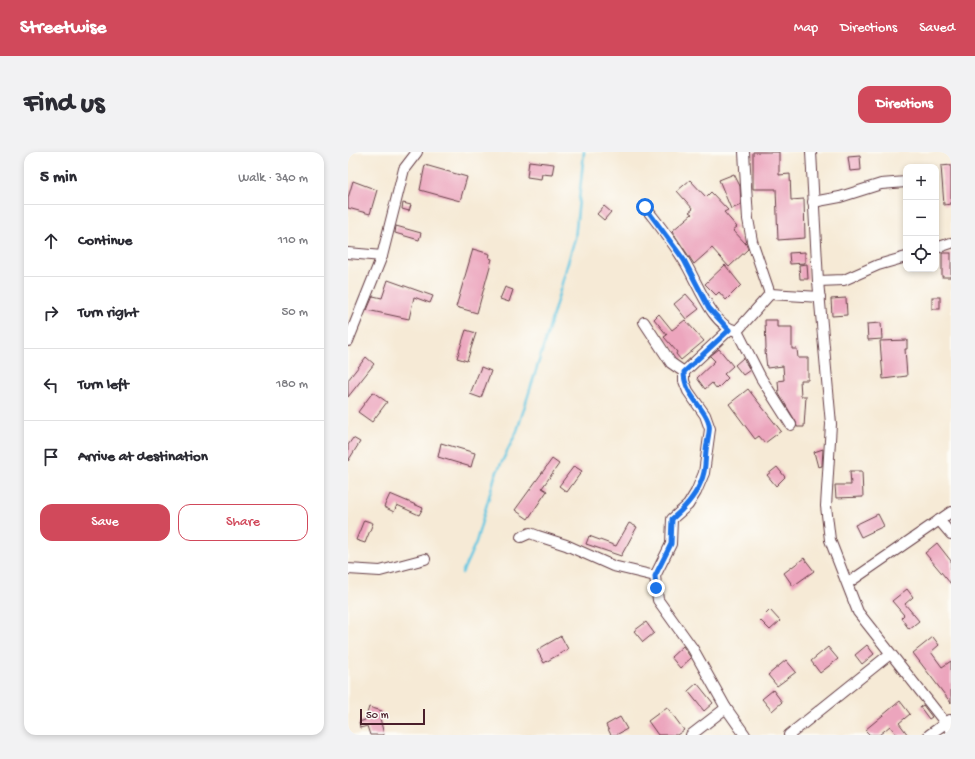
<!DOCTYPE html>
<html lang="en">
<head>
<meta charset="utf-8">
<style>
  body { margin:0; font-family:"Gochi Hand",sans-serif; background:#f2f2f3; color:#2b2b33 }
  .controls { position:absolute; right:12px; top:12px; display:grid; overflow:hidden; border-radius:8px; box-shadow:0 2px 6px #0003 }
  .controls button { width:36px; height:36px; display:grid; place-items:center; padding:0; border:0; border-bottom:1px solid #e1e1e2; background:#fff; color:#2b2b33; font:20px sans-serif }
  .scale { position:absolute; left:12px; bottom:10px; width:65px; box-sizing:border-box; padding-left:4px; border:2px solid #4a1f2b; border-top:0; font-size:11px; line-height:14px; white-space:nowrap; color:#4a1f2b; -webkit-text-stroke:3px #fdfcf7; paint-order:stroke }
  .stop { position:absolute; width:12px; height:12px; margin:-9px; border:3px solid #1a73e8; border-radius:50%; background:#fff }
  .stop.end { background:#1a73e8; border-color:#fff; box-shadow:0 1px 4px #0008 }
  .list { margin:0; padding:0; list-style:none }
  h2 { display:flex; justify-content:space-between; align-items:center; height:52px; margin:0; padding:0 16px; font-size:17px }
  h2 small { font-size:13px; font-weight:400; color:#7c7c81 }
  .list li { display:grid; grid-template-columns:26px 1fr auto; gap:12px; align-items:center; box-sizing:border-box; height:72px; padding:0 16px; border-top:1px solid #e1e1e2 }
  .list b { display:block; font-size:15px; white-space:nowrap }
  .list em { font-size:13px; font-style:normal; color:#7c7c81 }
  .actions { display:flex; gap:8px; padding:12px 16px }
  .actions a { flex:1; padding:9px 0; border:1px solid #d1495b; border-radius:12px; text-align:center; font-size:14px; color:#d1495b }
  .actions .main { background:#d1495b; color:#fff }
  .icon { flex:none; width:22px; height:22px; fill:none; stroke:currentColor; stroke-width:2; stroke-linecap:round; stroke-linejoin:round }
  .map { position:relative; flex:none; width:603px; height:583px; overflow:hidden; border-radius:12px }
  header { display:flex; align-items:center; gap:24px; box-sizing:border-box; height:56px; padding:0 20px; background:#d1495b; color:#fff }
  header strong { font-size:19px }
  nav { display:flex; gap:22px; margin-inline-start:auto; font-size:14px }
  .intro { display:flex; align-items:center; justify-content:space-between; box-sizing:border-box; height:96px; padding:0 24px }
  h1 { margin:0; font-size:28px }
  .button { padding:10px 18px; border-radius:12px; background:#d1495b; color:#fff; font-size:14px; font-weight:700 }
  main { display:flex; gap:24px; padding:0 24px }
  aside { flex:1; background:#fff; border-radius:12px; box-shadow:0 2px 6px #0003 }
  .map>svg:first-child { display:block }
  .lines { fill:none; stroke-linecap:round; stroke-linejoin:round }
  .stream { stroke:#64c7e2; stroke-width:2.5 }
  .building { fill:#eca5bd }
  .minor-casing { stroke:#643d45; stroke-width:12 }
  .minor { stroke:#fff; stroke-width:10 }
  .route { stroke:#1a73e8; stroke-width:5 }
</style>
</head>
<body>
<header>
<strong>Streetwise</strong>
<nav><a>Map</a><a>Directions</a><a>Saved</a></nav>
</header>
<div class="intro"><h1>Find us</h1><a class="button">Directions</a></div>
<main>
<aside>
<h2>5 min<small>Walk · 340 m</small></h2>
<ul class="list">
<li><svg class="icon" aria-label="ahead" viewBox="0 0 24 24"><path d="M12 20V5M6 11l6-6 6 6"/></svg><div><b>Continue</b></div><em>110 m</em></li>
<li><svg class="icon" aria-label="right" viewBox="0 0 24 24"><path d="M7 20v-9h11M14 6l5 5-5 5"/></svg><div><b>Turn right</b></div><em>50 m</em></li>
<li><svg class="icon" aria-label="left" viewBox="0 0 24 24"><path d="M17 20v-9H6M10 6l-5 5 5 5"/></svg><div><b>Turn left</b></div><em>180 m</em></li>
<li><svg class="icon" aria-label="arrive" viewBox="0 0 24 24"><path d="M6 21V4h12l-3 4 3 4H6"/></svg><div><b>Arrive at destination</b></div></li>
</ul>
<div class="actions"><a class="main">Save</a><a>Share</a></div>
</aside>
<div class="map">
<svg width="603" height="583" viewBox="0 0 603 583">
  <rect width="100%" height="100%" fill="#fdfcf7"/>
  <filter id="ink" filterUnits="userSpaceOnUse"><feTurbulence type="fractalNoise" baseFrequency=".025" numOctaves="2"/><feDisplacementMap in="SourceGraphic" scale="8" xChannelSelector="R" yChannelSelector="G"/><feConvolveMatrix kernelMatrix="1 2 1 2 8 2 1 2 1" color-interpolation-filters="sRGB"/></filter>
  <filter id="wash" filterUnits="userSpaceOnUse"><feTurbulence type="fractalNoise" baseFrequency=".012" numOctaves="4" result="noise"/><feDisplacementMap in="SourceGraphic" scale="16" xChannelSelector="R" yChannelSelector="G"/><feGaussianBlur stdDeviation="0.9" result="paint"/><feColorMatrix in="noise" values="0 0 0 0 0 0 0 0 0 0 0 0 0 0 0 0 0 1.4 0 .05"/><feComposite in="paint" operator="in"/></filter>
  <g filter="url(#wash)">
    <rect width="100%" height="100%" fill="#f6ead6"/>
    <g class="lines">
      <!-- stream -->
      <path class="stream" d="M 114,421 L 128,390 L 147,324 L 169,279 L 200,180 L 227,86 L 236,0"/>
    </g>
    <g id="blocks">
      <!-- building -->
      <g class="building">
        <path d="M 405,0 L 431,0 L 431,23 L 442,22 L 443,48 L 456,47 L 457,86 L 430,88 L 428,37 L 405,37 Z"/>
        <path d="M 512,4 L 513,18 L 502,19 L 500,5 Z"/>
        <path d="M 181,9 L 206,12 L 204,23 L 194,22 L 193,27 L 179,25 Z"/>
        <path d="M 77,13 L 119,25 L 112,49 L 72,38 Z"/>
        <path d="M 603,13 L 603,52 L 596,53 L 593,14 Z"/>
        <path d="M 386,22 L 392,34 L 393,53 L 383,57 L 371,28 Z"/>
        <path d="M 342,28 L 358,45 L 363,40 L 380,58 L 376,60 L 389,75 L 385,78 L 398,92 L 400,97 L 381,115 L 364,96 L 346,112 L 324,79 L 344,62 L 341,60 L 345,57 L 329,39 Z"/>
        <path d="M 5,29 L 29,38 L 22,62 L 0,56 L 0,46 Z"/>
        <path d="M 55,51 L 63,53 L 61,59 L 54,57 Z"/>
        <path d="M 256,54 L 263,60 L 256,68 L 249,62 Z"/>
        <path d="M 48,74 L 73,81 L 71,88 L 47,81 Z"/>
        <path d="M 125,97 L 142,102 L 141,106 L 144,107 L 129,161 L 108,155 Z"/>
        <path d="M 457,100 L 457,111 L 442,112 L 441,101 Z"/>
        <rect x="594" y="101" width="9" height="24"/>
        <path d="M 459,112 L 460,127 L 452,127 L 451,113 Z"/>
        <path d="M 377,113 L 393,133 L 378,148 L 371,140 L 368,143 L 357,132 Z"/>
        <path d="M 40,128 L 85,144 L 82,151 L 66,145 L 61,167 L 19,158 L 25,144 L 34,146 Z"/>
        <path d="M 157,135 L 165,138 L 161,150 L 152,147 Z"/>
        <path d="M 338,142 L 351,157 L 338,167 L 326,152 Z"/>
        <rect x="584" y="145" width="8" height="12"/>
        <path d="M 498,146 L 499,163 L 484,164 L 483,147 Z"/>
        <path d="M 311,162 L 324,178 L 337,168 L 356,189 L 333,208 L 328,202 L 329,200 L 316,185 L 319,183 L 306,167 Z"/>
        <path d="M 417,168 L 429,168 L 429,175 L 444,175 L 444,197 L 449,197 L 450,206 L 460,206 L 460,228 L 452,228 L 453,244 L 458,244 L 456,275 L 449,275 L 448,270 L 431,242 L 430,229 L 436,228 L 435,214 L 419,216 L 417,199 L 418,196 Z"/>
        <path d="M 533,171 L 534,187 L 520,188 L 519,172 Z"/>
        <path d="M 118,178 L 128,181 L 119,209 L 109,206 Z"/>
        <path d="M 559,188 L 559,197 L 557,197 L 559,224 L 535,227 L 532,189 Z"/>
        <path d="M 371,197 L 385,214 L 376,222 L 380,226 L 369,237 L 364,231 L 357,237 L 349,226 L 367,209 L 362,204 Z"/>
        <path d="M 18,205 L 26,212 L 0,245 L 0,228 Z"/>
        <path d="M 395,206 L 402,218 L 395,223 L 387,213 Z"/>
        <path d="M 133,215 L 143,219 L 133,246 L 122,242 Z"/>
        <path d="M 400,237 L 433,279 L 417,291 L 411,284 L 407,287 L 381,252 Z"/>
        <path d="M 25,240 L 39,250 L 24,270 L 10,260 Z"/>
        <path d="M 5,286 L 12,290 L 0,309 L 0,293 Z"/>
        <path d="M 93,291 L 127,301 L 123,315 L 90,305 Z"/>
        <path d="M 475,297 L 474,314 L 470,315 L 466,300 Z"/>
        <path d="M 204,307 L 211,312 L 194,336 L 199,339 L 180,367 L 167,358 Z"/>
        <path d="M 226,314 L 234,319 L 219,340 L 211,334 Z"/>
        <path d="M 429,315 L 437,325 L 428,334 L 419,323 Z"/>
        <path d="M 502,319 L 514,319 L 515,345 L 488,346 L 487,333 L 503,333 Z"/>
        <path d="M 42,342 L 75,356 L 71,363 L 49,353 L 46,360 L 36,355 Z"/>
        <path d="M 530,362 L 536,374 L 513,385 L 507,373 Z"/>
        <path d="M 16,368 L 25,371 L 17,391 L 8,388 Z"/>
        <path d="M 281,371 L 289,375 L 273,404 L 238,392 L 241,384 L 268,394 Z"/>
        <path d="M 589,391 L 603,409 L 603,432 L 577,401 Z"/>
        <path d="M 456,406 L 466,419 L 445,434 L 436,421 Z"/>
        <path d="M 559,437 L 565,445 L 557,452 L 571,469 L 561,477 L 553,466 L 556,463 L 544,449 Z"/>
        <path d="M 422,458 L 432,469 L 422,478 L 412,468 Z"/>
        <path d="M 298,470 L 306,481 L 295,490 L 286,479 Z"/>
        <path d="M 213,484 L 220,497 L 196,511 L 189,498 Z"/>
        <path d="M 585,485 L 591,493 L 583,500 L 594,515 L 603,509 L 603,551 L 565,501 Z"/>
        <path d="M 519,493 L 526,502 L 514,512 L 507,503 Z"/>
        <path d="M 335,494 L 343,506 L 332,516 L 323,505 Z"/>
        <path d="M 480,495 L 490,507 L 472,521 L 463,509 Z"/>
        <path d="M 438,508 L 448,520 L 429,534 L 420,523 Z"/>
        <path d="M 349,531 L 365,551 L 356,559 L 340,539 Z"/>
        <path d="M 425,538 L 434,550 L 424,559 L 414,547 Z"/>
        <path d="M 552,549 L 562,562 L 551,571 L 560,583 L 549,583 L 542,574 L 531,583 L 522,583 L 517,578 Z"/>
        <path d="M 575,553 L 584,565 L 581,567 L 572,555 Z"/>
        <path d="M 21,555 L 34,559 L 32,566 L 36,583 L 22,583 L 19,574 L 12,576 L 11,570 L 17,568 Z"/>
        <path d="M 319,555 L 336,578 L 329,583 L 310,583 L 300,569 Z"/>
        <path d="M 272,565 L 279,577 L 268,583 L 263,583 L 258,573 Z"/>
      </g>
    </g>
  </g>
  <g filter="url(#ink)">
    <use href="#blocks" fill-opacity="0" stroke="#643d45" stroke-width="1"/>
    <g class="lines">
      <defs>
        <g id="minor">
          <path d="M 396,0 L 400,67 L 404,89 L 422,142 L 472,145"/>
          <path d="M 463,0 L 470,129 L 483,272 L 478,354 L 482,388 L 510,460 L 603,578"/>
          <path d="M 465,50 L 492,45 L 533,32 L 558,30"/>
          <path d="M 297,55 C 310,72 324,89 335,107 C 349,128 363,174 389,179"/>
          <path d="M 588,96 L 603,91"/>
          <path d="M 0,101 L 34,104"/>
          <path d="M 470,129 L 496,128 L 530,113 L 558,105"/>
          <path d="M 296,170 L 323,211 L 336,220"/>
          <path d="M 381,178 L 336,220 L 336,229 L 340,239 L 357,263 L 362,277 L 356,321 L 348,340 L 340,353 L 324,367 L 323,392 L 307,424 L 310,448 L 345,497 L 378,556 L 397,583"/>
          <path d="M 389,179 L 413,226 L 443,273"/>
          <path d="M 389,179 L 422,142"/>
          <path d="M 0,189 L 34,104 L 56,17 L 69,0"/>
          <path d="M 591,368 L 603,382"/>
          <path d="M 173,385 L 182,381 L 190,384 L 218,393 L 265,414 L 307,424"/>
          <path d="M 0,417 L 32,419 L 77,407"/>
          <path d="M 500,431 L 603,360"/>
          <path d="M 343,583 L 378,556"/>
          <path d="M 441,583 L 542,502"/>
          <path d="M 581,583 L 602,568"/>
        </g>
      </defs>
      <!-- minor casing -->
      <use href="#minor" class="minor-casing"/>
      <!-- minor -->
      <use href="#minor" class="minor"/>
    </g>
  </g>
  <g class="lines" filter="url(#ink)">
    <!-- route -->
    <path class="route" d="M 297,55 L 336,108 L 361,156 L 381,178 L 336,220 C 336,238 348,248 357,263 C 364,275 361,279 359,292 C 357,301 358,310 356,320 C 352,339 339,354 324,367 L 323,392 L 307,424 L 308,436"/>
  </g>
</svg>
<div class="controls">
<button>+</button>
<button>−</button>
<button><svg class="icon" aria-label="locate" viewBox="0 0 24 24"><circle cx="12" cy="12" r="6"/><path d="M12 2v4M12 18v4M2 12h4M18 12h4"/></svg></button>
</div>
<div class="scale">50 m</div>
<div class="stop" style="left:297px;top:55px"></div>
<div class="stop end" style="left:308px;top:436px"></div>
</div>
</main>
</body>
</html>
